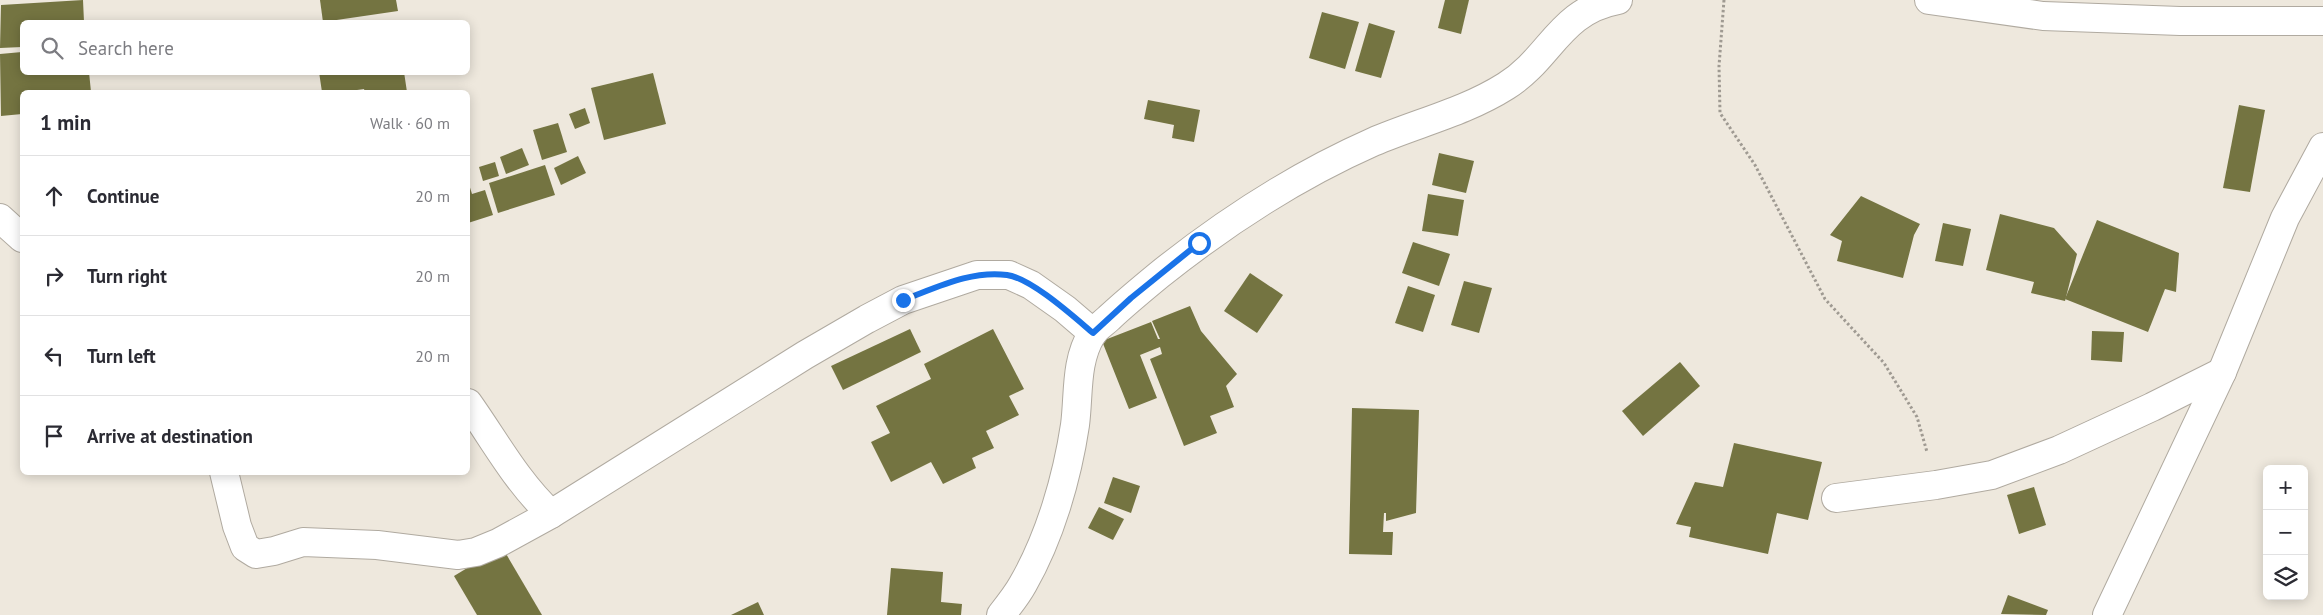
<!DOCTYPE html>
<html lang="en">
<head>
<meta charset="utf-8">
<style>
  body { margin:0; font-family:"PT Sans",sans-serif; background:#f7f7f7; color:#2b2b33 }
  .controls { position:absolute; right:15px; bottom:15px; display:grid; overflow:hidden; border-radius:8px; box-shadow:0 2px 12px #0003 }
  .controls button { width:45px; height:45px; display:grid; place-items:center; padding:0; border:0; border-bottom:1px solid #e1e1e2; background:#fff; color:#2b2b33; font:25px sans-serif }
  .stop { position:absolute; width:15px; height:15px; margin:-11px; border:4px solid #1a73e8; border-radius:50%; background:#fff }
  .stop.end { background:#1a73e8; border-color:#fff; box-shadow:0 1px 5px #0008 }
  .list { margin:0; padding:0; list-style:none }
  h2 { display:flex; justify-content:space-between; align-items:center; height:65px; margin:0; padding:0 20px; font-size:21px }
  h2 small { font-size:16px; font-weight:400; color:#7c7c81 }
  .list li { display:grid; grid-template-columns:32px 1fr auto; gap:15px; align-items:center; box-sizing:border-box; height:80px; padding:0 20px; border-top:1px solid #e1e1e2 }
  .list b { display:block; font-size:19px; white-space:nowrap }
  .list em { font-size:16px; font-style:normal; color:#7c7c81 }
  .icon { flex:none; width:28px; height:28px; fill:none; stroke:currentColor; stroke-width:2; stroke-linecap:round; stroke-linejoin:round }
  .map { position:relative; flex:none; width:2323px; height:615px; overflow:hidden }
  .search { position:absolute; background:#fff; box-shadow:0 2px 12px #0003; left:20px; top:20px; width:450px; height:55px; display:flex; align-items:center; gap:12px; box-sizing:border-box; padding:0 18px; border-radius:8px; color:#7c7c81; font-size:19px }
  .panel { position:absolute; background:#fff; box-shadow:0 2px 12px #0003; left:20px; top:90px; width:450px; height:385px; border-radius:8px }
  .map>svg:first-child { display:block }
  .building { fill:#747441 }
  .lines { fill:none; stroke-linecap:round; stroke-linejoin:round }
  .street-casing { stroke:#b0aaa0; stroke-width:30 }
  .path { stroke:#9f9a92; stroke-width:3; stroke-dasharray:2.5 2.5; stroke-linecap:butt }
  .street { stroke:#fff; stroke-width:28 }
  .route { stroke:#1a73e8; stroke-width:6 }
</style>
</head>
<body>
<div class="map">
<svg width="2323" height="615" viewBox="0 0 2323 615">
  <rect width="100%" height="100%" fill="#eee8dd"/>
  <!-- building -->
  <g class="building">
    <path d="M 83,0 L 84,22 L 22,22 L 22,47 L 0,48 L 1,5 Z"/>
    <path d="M 320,0 L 396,0 L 398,11 L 323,22 Z"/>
    <path d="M 1445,0 L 1469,0 L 1461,34 L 1438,28 Z"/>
    <path d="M 1322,12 L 1359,22 L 1345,69 L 1309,58 Z"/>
    <path d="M 1369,23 L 1395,31 L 1381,78 L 1355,71 Z"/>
    <path d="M 22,52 L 22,72 L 89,72 L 91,92 L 22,92 L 22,114 L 1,116 L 0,54 Z"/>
    <path d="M 319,72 L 404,72 L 407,92 L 365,92 L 364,89 L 343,92 L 322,92 Z"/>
    <path d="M 653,73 L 666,124 L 604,140 L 591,88 Z"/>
    <path d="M 1148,100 L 1200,110 L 1194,142 L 1172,138 L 1174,125 L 1144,119 Z"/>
    <path d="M 2239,105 L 2265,110 L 2250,192 L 2223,188 Z"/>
    <path d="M 585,108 L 590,123 L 575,129 L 569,114 Z"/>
    <path d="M 558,123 L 567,152 L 542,160 L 533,130 Z"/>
    <path d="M 522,148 L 529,165 L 506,174 L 500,157 Z"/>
    <path d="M 1439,153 L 1474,161 L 1466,193 L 1432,185 Z"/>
    <path d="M 578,156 L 586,173 L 561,185 L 554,168 Z"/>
    <path d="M 495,162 L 499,176 L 483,181 L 479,167 Z"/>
    <path d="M 545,165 L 555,195 L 498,213 L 489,183 Z"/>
    <path d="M 468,181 L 472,194 L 485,190 L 493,215 L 468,223 Z"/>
    <path d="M 1428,194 L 1464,200 L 1458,236 L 1422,231 Z"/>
    <path d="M 1861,196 L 1920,224 L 1914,235 L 1903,278 L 1837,261 L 1842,241 L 1830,235 Z"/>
    <path d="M 2000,214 L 2054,228 L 2077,254 L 2065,301 L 2031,293 L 2034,282 L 1986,270 Z"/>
    <path d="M 2097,220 L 2179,253 L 2176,292 L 2165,289 L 2148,332 L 2065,299 Z"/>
    <path d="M 1943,223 L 1971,229 L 1963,266 L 1935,261 Z"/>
    <path d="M 1413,242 L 1450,254 L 1439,286 L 1402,273 Z"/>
    <path d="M 1250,273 L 1283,295 L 1257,333 L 1224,311 Z"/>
    <path d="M 1464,281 L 1492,288 L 1479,333 L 1451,325 Z"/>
    <path d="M 1408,286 L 1435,295 L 1423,332 L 1395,323 Z"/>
    <path d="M 1190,306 L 1201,331 L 1237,374 L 1226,386 L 1234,407 L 1210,416 L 1217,433 L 1184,446 L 1150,359 L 1162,354 L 1160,347 L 1140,355 L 1157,398 L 1129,409 L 1102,341 L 1151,322 L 1158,339 L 1160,339 L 1152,321 Z"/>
    <path d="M 910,329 L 921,352 L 843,390 L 831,366 Z"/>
    <path d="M 993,329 L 1024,389 L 1009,396 L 1019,415 L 986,431 L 994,448 L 972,458 L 976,468 L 943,484 L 931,462 L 891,482 L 871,442 L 890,433 L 876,406 L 931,379 L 924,364 Z"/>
    <path d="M 2092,331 L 2124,332 L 2122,362 L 2091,360 Z"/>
    <path d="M 1680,362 L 1700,386 L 1643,436 L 1622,411 Z"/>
    <path d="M 1352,408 L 1419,410 L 1416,513 L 1386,521 L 1386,513 L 1384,513 L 1383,532 L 1393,532 L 1392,555 L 1349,554 Z"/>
    <path d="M 1734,443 L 1822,462 L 1808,520 L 1777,513 L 1768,554 L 1689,537 L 1691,527 L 1676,524 L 1695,482 L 1723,487 Z"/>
    <path d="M 1113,477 L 1140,486 L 1131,513 L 1104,503 Z"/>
    <path d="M 2034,487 L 2046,525 L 2019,534 L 2007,495 Z"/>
    <path d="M 1099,507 L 1124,519 L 1113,540 L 1088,528 Z"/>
    <path d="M 502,547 L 542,615 L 477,615 L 454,576 Z"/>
    <path d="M 891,568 L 943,572 L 941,602 L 962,604 L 961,615 L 887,615 Z"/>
    <path d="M 2008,595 L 2048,610 L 2046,615 L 2001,614 Z"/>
    <path d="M 758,602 L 764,615 L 731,615 Z"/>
  </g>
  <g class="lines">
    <defs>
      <g id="street">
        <path d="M 1929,0 L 2043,16 L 2180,21 L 2323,21"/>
        <path d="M 0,218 L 22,238"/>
        <path d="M 468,403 C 495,441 516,481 551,514"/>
        <path d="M 224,472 L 237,526 L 245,547 L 256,554 L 274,551 L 303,542 L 377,545 L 458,555 L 476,552 L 498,543 L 551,514 L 805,355 L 867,319 L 903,300 L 977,275 L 1009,275 L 1031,285 L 1065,309 L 1093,333"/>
        <path d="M 1836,498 L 1936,485 L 1992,475 L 2059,450 L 2152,407 L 2222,372"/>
        <path d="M 1001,615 C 1009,605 1017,595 1023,584 C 1050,537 1067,478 1075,425 C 1079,395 1075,361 1092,334 C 1096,328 1104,323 1109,318 C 1125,303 1142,289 1159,275 C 1224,223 1296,176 1373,142 C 1417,123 1465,112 1506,86 C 1551,58 1559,11 1618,0"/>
        <path d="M 2107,615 L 2222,372 L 2285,218 L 2323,147"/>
      </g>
    </defs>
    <!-- street casing -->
    <use href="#street" class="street-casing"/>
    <!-- path -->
    <path class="path" d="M 1724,0 L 1719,66 L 1720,113 L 1755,165 L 1825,299 L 1884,363 L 1917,417 L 1927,452"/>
    <!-- street -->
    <use href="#street" class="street"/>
  </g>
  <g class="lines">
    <!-- route -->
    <path class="route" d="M 903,300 C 936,288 971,270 1007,275 C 1031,278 1074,317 1093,333 L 1131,298 L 1199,243"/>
  </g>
</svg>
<div class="controls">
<button>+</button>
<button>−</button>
<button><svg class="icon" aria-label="layers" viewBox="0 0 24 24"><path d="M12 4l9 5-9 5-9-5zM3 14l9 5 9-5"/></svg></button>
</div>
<div class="stop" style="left:1199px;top:243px"></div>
<div class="stop end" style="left:903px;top:300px"></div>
<div class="search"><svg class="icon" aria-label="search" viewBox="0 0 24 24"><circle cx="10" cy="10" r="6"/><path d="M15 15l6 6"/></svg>Search here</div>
<section class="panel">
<h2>1 min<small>Walk · 60 m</small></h2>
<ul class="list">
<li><svg class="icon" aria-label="ahead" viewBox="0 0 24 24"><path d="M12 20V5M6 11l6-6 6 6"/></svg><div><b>Continue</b></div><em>20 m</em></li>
<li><svg class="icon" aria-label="right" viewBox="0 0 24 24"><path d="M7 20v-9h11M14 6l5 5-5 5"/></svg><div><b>Turn right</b></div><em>20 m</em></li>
<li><svg class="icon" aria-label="left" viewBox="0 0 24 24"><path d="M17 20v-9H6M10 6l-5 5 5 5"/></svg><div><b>Turn left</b></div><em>20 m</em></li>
<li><svg class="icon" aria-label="arrive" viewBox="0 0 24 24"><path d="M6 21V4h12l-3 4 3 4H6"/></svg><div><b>Arrive at destination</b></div></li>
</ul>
</section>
</div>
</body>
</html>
